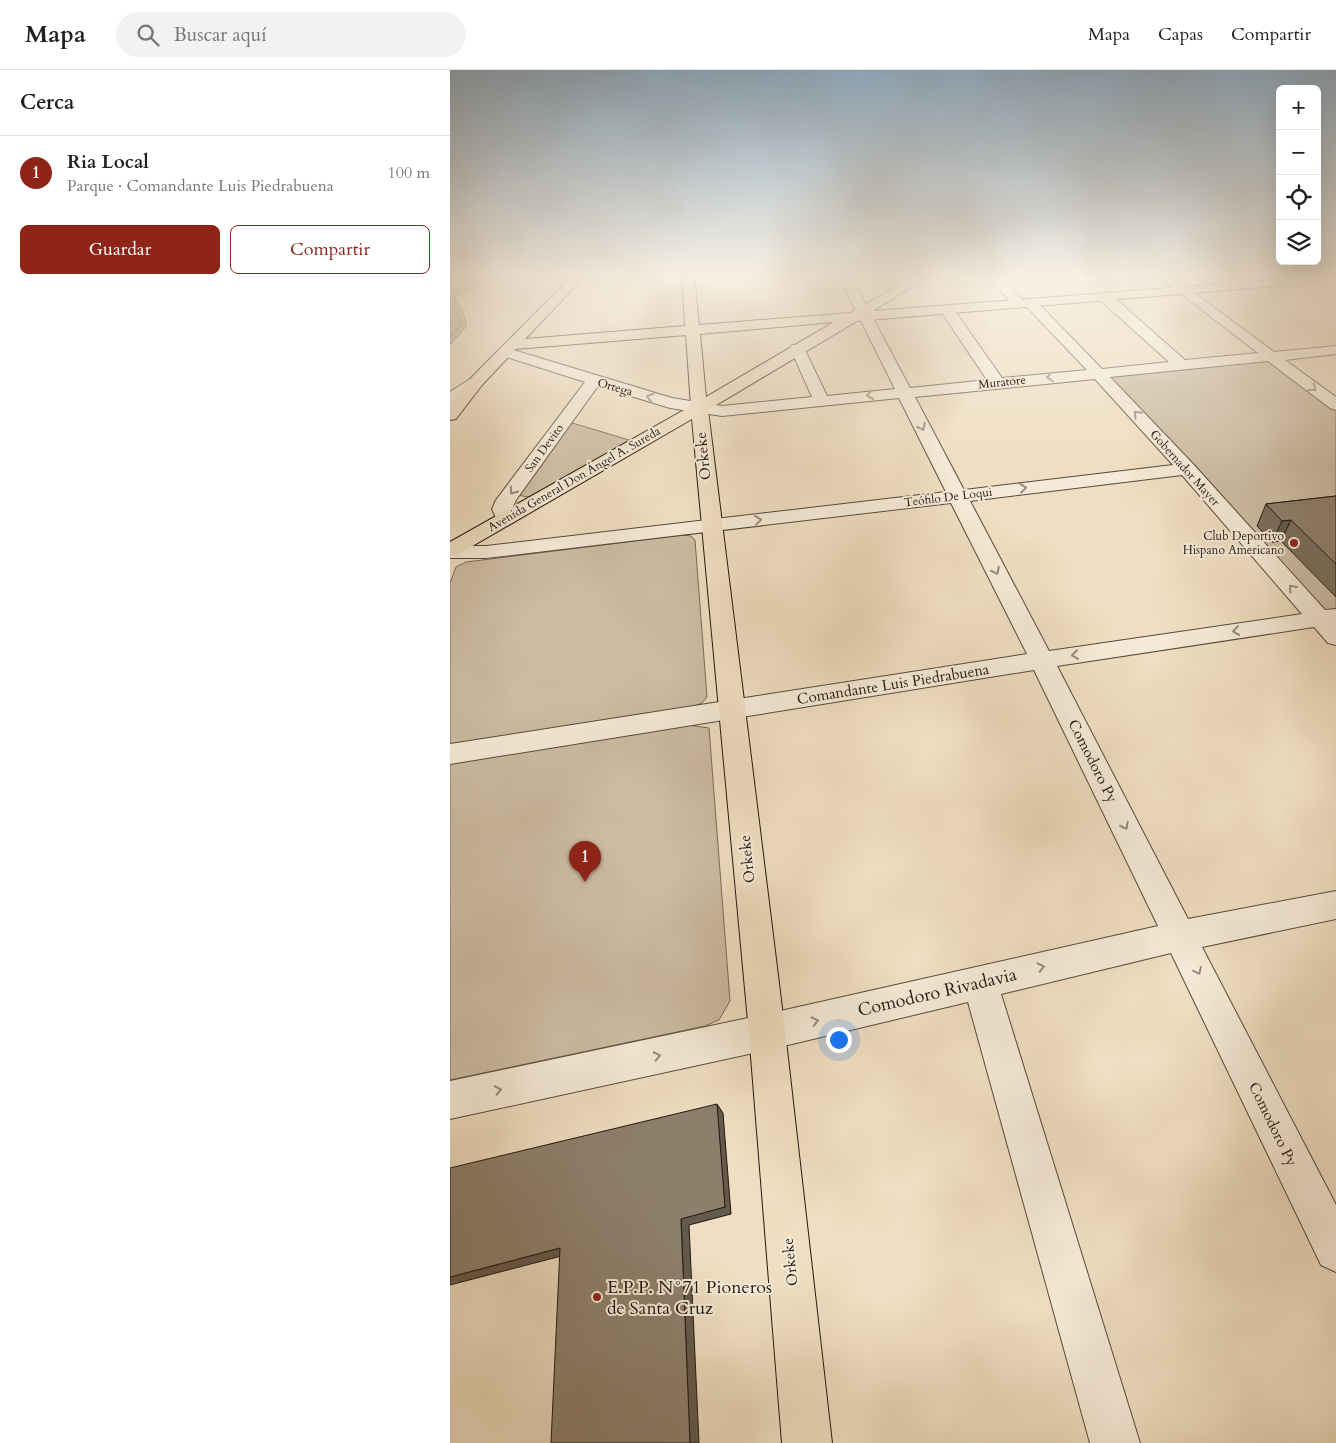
<!DOCTYPE html>
<html lang="es">
<head>
<meta charset="utf-8">
<style>
  body { margin:0; font-family:Cardo,serif; background:#f2f2f2; color:#202124 }
  .controls { position:absolute; right:15px; top:15px; display:grid; overflow:hidden; border-radius:8px; box-shadow:0 5px 20px #0002 }
  .controls button { width:45px; height:45px; display:grid; place-items:center; padding:0; border:0; border-bottom:1px solid #e0e0e0; background:#fff; color:#202124; font:25px sans-serif }
  .you { position:absolute; left:388px; top:969px; width:18px; height:18px; margin:-12px; border:4px solid #fff; border-radius:50%; background:#1a73e8; box-shadow:0 0 0 8px #1a73e833 }
  .badge { display:grid; place-items:center; width:32px; height:32px; border-radius:50%; background:#8f2418; color:#fff; font-size:16px; font-weight:700 }
  .pin { position:absolute; translate:-50% -41px; filter:drop-shadow(0 1px 2px #0008) }
  .pin::after { content:''; position:absolute; top:26px; width:18px; height:15px; background:inherit; clip-path:polygon(0 0,100% 0,50% 100%) }
  .list { margin:0; padding:0; list-style:none }
  h2 { display:flex; justify-content:space-between; align-items:center; height:65px; margin:0; padding:0 20px; font-size:21px }
  h2 small { font-size:16px; font-weight:400; color:#757577 }
  .list li { display:grid; grid-template-columns:32px 1fr auto; gap:15px; align-items:center; box-sizing:border-box; height:75px; padding:0 20px; border-top:1px solid #e0e0e0 }
  .list b { display:block; font-size:19px; white-space:nowrap }
  .list p { margin:0; font-size:16px; white-space:nowrap; color:#757577 }
  .list em { font-size:16px; font-style:normal; color:#757577 }
  .actions { display:flex; gap:10px; padding:15px 20px }
  .actions a { flex:1; padding:11px 0; border:1px solid #8f2418; border-radius:8px; text-align:center; font-size:18px; color:#8f2418 }
  .actions .main { background:#8f2418; color:#fff }
  .icon { flex:none; width:28px; height:28px; fill:none; stroke:currentColor; stroke-width:2; stroke-linecap:round; stroke-linejoin:round }
  .map { position:relative; flex:none; width:886px; height:1373px; overflow:hidden }
  header { display:flex; align-items:center; gap:30px; box-sizing:border-box; height:70px; padding:0 25px; background:#fff; border-bottom:1px solid #e0e0e0 }
  header strong { font-size:24px }
  nav { display:flex; gap:28px; margin-inline-start:auto; font-size:18px }
  .search { width:350px; height:45px; background:#f2f2f2; display:flex; align-items:center; gap:12px; box-sizing:border-box; padding:0 18px; border-radius:28px; color:#757577; font-size:19px }
  main { display:flex }
  aside { flex:1; background:#fff }
  .map>svg:first-child { display:block }
  .green { fill:#ccbca3; stroke:#776a59 }
  .water { fill:#a99b84; stroke:#736755 }
  .lines { fill:none; stroke-linecap:round; stroke-linejoin:round }
  .shore { stroke:#665a4a; stroke-width:1 }
  .minor-casing { stroke:#554a3c; stroke-width:2 }
  .major-casing { stroke:#22180f; stroke-width:2 }
  .minor { fill:#f5ead7; fill-rule:evenodd }
  .major { fill:#efdec1; fill-rule:evenodd }
  .wall { fill:#796d5d; stroke:#22180f }
  .shaded-wall { fill:#63594c; stroke:#22180f }
  .building { fill:#8d7f6c; stroke:#22180f }
  .oneway { stroke:#968c7d }
  .poi-dot { fill:#8f2418; stroke:#f5ead7; stroke-width:2 }
  .labels { text-anchor:middle; stroke-width:4; stroke-linejoin:round; paint-order:stroke }
  .far-street-label { font-size:12px; fill:#22180f; stroke:#f5ead7 }
  .far-poi-label { font-size:12px; fill:#22180f; stroke:#f5ead7; text-anchor:end }
  .street-label { font-size:15px; fill:#22180f; stroke:#f5ead7 }
  .near-street-label { font-size:18px; fill:#22180f; stroke:#f5ead7 }
  .near-poi-label { font-size:18px; fill:#22180f; stroke:#f5ead7; text-anchor:start }
</style>
</head>
<body>
<header>
<strong>Mapa</strong>
<div class="search"><svg class="icon" aria-label="search" viewBox="0 0 24 24"><circle cx="10" cy="10" r="6"/><path d="M15 15l6 6"/></svg>Buscar aquí</div>
<nav><a>Mapa</a><a>Capas</a><a>Compartir</a></nav>
</header>
<main>
<aside>
<h2>Cerca<small></small></h2>
<ul class="list">
<li><span class="badge">1</span><div><b>Ria Local</b><p>Parque · Comandante Luis Piedrabuena</p></div><em>100 m</em></li>
</ul>
<div class="actions"><a class="main">Guardar</a><a>Compartir</a></div>
</aside>
<div class="map">
<svg width="886" height="1373" viewBox="0 0 886 1373">
  <rect width="100%" height="100%" fill="#efdec1"/>
  <filter id="stains"><feTurbulence type="fractalNoise" baseFrequency=".004" numOctaves="4"/><feColorMatrix values="0 0 0 0 .2 0 0 0 0 .09 0 0 0 0 .02 0 0 0 .5 -.17"/></filter>
  <radialGradient id="worn" r=".72"><stop offset=".6" stop-color="#630" stop-opacity="0"/><stop offset="1" stop-color="#630" stop-opacity=".3"/></radialGradient>
  <!-- green -->
  <g class="green">
    <path d="M 823,287 L 886,335 L 886,546 L 869,549 L 648,303 Z"/>
    <path d="M 119,352 L 179,370 L 85,425 L 77,427 L 68,425 Z"/>
    <path d="M 232,465 L 241,466 L 245,470 L 257,627 L 252,633 L 235,639 L 0,675 L 0,513 L 6,497 L 16,492 Z"/>
    <path d="M 238,655 L 259,658 L 280,931 L 269,950 L 255,956 L 0,1010 L 0,692 Z"/>
  </g>
  <!-- water -->
  <path class="water" d="M 0,205 L 59,205 L 27,215 L 6,226 L 5,229 L 13,242 L 17,256 L 0,275 Z"/>
  <g class="lines">
    <!-- shore -->
    <path class="shore" d="M 0,268 L 12,253 L 0,231 C 4,214 25,211 40,205"/>
    <defs>
      <g id="minor">
        <path d="M 122,205 L 189,205 L 183,209 L 126,212 L 122,211 L 120,208 Z"/>
        <path d="M 388,205 L 400,205 L 460,318 L 537,310 L 490,240 L 497,236 L 502,237 L 552,308 L 637,300 L 575,235 L 569,238 L 564,237 L 538,205 L 550,205 L 574,232 L 580,229 L 585,230 L 652,299 L 719,292 L 650,230 L 648,227 L 650,224 L 660,224 L 735,290 L 808,283 L 707,205 L 720,205 L 824,282 L 886,276 L 886,284 L 835,290 L 886,327 L 886,340 L 880,338 L 818,291 L 660,307 L 744,395 L 875,540 L 886,539 L 886,575 L 878,573 L 864,557 L 607,596 L 738,849 L 886,821 L 886,849 L 752,877 L 886,1135 L 886,1202 L 871,1195 L 721,883 L 551,924 L 690,1373 L 640,1373 L 518,932 L 317,980 L 0,1049 L 0,1011 L 317,944 L 708,856 L 584,600 L 0,694 L 0,674 L 577,584 L 501,433 L 36,488 L 0,488 L 0,476 L 36,476 L 496,422 L 449,328 L 272,346 L 220,338 L 148,316 L 66,430 L 62,439 L 65,448 L 62,452 L 55,454 L 48,452 L 42,439 L 46,430 L 135,312 L 50,285 L 48,282 L 50,279 L 60,279 L 222,328 L 272,336 L 362,327 L 340,278 L 342,275 L 352,275 L 354,278 L 377,326 L 445,319 ZM 645,309 L 723,395 L 514,420 L 465,327 ZM 732,405 L 852,544 L 599,581 L 520,431 Z"/>
        <path d="M 784,205 L 798,205 L 811,215 L 805,219 L 801,218 Z"/>
        <path d="M 864,205 L 878,205 L 886,209 L 886,218 Z"/>
        <path d="M 26,307 L 32,309 L 34,312 L 32,315 L 6,332 L 0,334 L 0,322 L 20,309 Z"/>
      </g>
      <path id="major" d="M 123,205 L 136,205 L 75,269 L 235,256 L 232,205 L 244,205 L 249,255 L 400,243 L 466,205 L 480,205 L 423,241 L 886,205 L 886,211 L 407,251 L 258,340 L 335,962 L 382,1373 L 332,1373 L 299,962 L 242,349 L 7,485 L 0,487 L 0,472 L 241,336 L 236,265 L 66,279 L 32,315 L 6,349 L 0,350 L 0,334 L 20,309 ZM 384,252 L 256,327 L 250,264 Z"/>
    </defs>
    <!-- minor casing -->
    <use href="#minor" class="minor-casing"/>
    <!-- major casing -->
    <use href="#major" class="major-casing"/>
    <!-- minor -->
    <use href="#minor" class="minor"/>
    <!-- major -->
    <use href="#major" class="major"/>
  </g>
  <!-- wall -->
  <path class="wall" d="M 886,426 L 886,527 L 831,471 L 822,472 L 807,456 L 816,434 Z"/>
  <!-- shaded-wall -->
  <g class="shaded-wall">
    <path d="M 841,450 L 831,471 L 822,472 L 832,451 Z"/>
    <path d="M 267,1034 L 273,1043 L 281,1144 L 239,1155 L 249,1373 L 240,1373 L 231,1149 Z"/>
    <path d="M 110,1178 L 123,1183 L 0,1215 L 0,1207 Z"/>
  </g>
  <!-- building -->
  <g class="building">
    <path d="M 886,426 L 886,494 L 841,450 L 832,451 L 816,434 Z"/>
    <path d="M 267,1034 L 275,1137 L 231,1149 L 240,1373 L 101,1373 L 110,1178 L 0,1207 L 0,1098 Z"/>
  </g>
  <!-- one-way arrows -->
  <defs><path id="oneway-chevron" d="M-2-3.5L2.5 0L-2 3.5" fill="none" stroke-width="1.6" stroke-linecap="round" stroke-linejoin="round" transform="scale(1.25)"/></defs>
  <g class="oneway">
    <use href="#oneway-chevron" transform="translate(600 307) rotate(174)"/>
    <use href="#oneway-chevron" transform="translate(863 318) rotate(38)"/>
    <use href="#oneway-chevron" transform="translate(420 325) rotate(174)"/>
    <use href="#oneway-chevron" transform="translate(200 327) rotate(-164)"/>
    <use href="#oneway-chevron" transform="translate(687 344) rotate(-133)"/>
    <use href="#oneway-chevron" transform="translate(472 357) rotate(63)"/>
    <use href="#oneway-chevron" transform="translate(573 418) rotate(-7)"/>
    <use href="#oneway-chevron" transform="translate(63 421) rotate(126)"/>
    <use href="#oneway-chevron" transform="translate(308 450) rotate(-7)"/>
    <use href="#oneway-chevron" transform="translate(546 501) rotate(63)"/>
    <use href="#oneway-chevron" transform="translate(842 518) rotate(-131)"/>
    <use href="#oneway-chevron" transform="translate(786 561) rotate(172)"/>
    <use href="#oneway-chevron" transform="translate(625 585) rotate(172)"/>
    <use href="#oneway-chevron" transform="translate(675 756) rotate(63)"/>
    <use href="#oneway-chevron" transform="translate(591 897) rotate(-13)"/>
    <use href="#oneway-chevron" transform="translate(748 901) rotate(64)"/>
    <use href="#oneway-chevron" transform="translate(365 951) rotate(-13)"/>
    <use href="#oneway-chevron" transform="translate(207 986) rotate(-12)"/>
    <use href="#oneway-chevron" transform="translate(48 1020) rotate(-12)"/>
  </g>
  <!-- sky -->
  <linearGradient id="sky" x2="0" y2="1"><stop stop-color="#8faac0"/><stop offset="0.52" stop-color="#f8f0e3"/><stop offset="1" stop-color="#f8f0e3" stop-opacity="0"/></linearGradient>
  <rect width="886" height="397" fill="url(#sky)"/>
  <!-- markers -->
  <g class="poi-dot">
    <circle cx="844" cy="473" r="5"/>
    <circle cx="147" cy="1227" r="5"/>
  </g>
  <g class="labels">
    <!-- far-street labels -->
    <g class="far-street-label">
      <text transform="translate(552 312) rotate(-6)" y="4">Muratore</text>
      <text transform="translate(165 317) rotate(16)" y="4">Ortega</text>
      <text transform="translate(94 378) rotate(-54)" y="4">San Devito</text>
      <text transform="translate(735 398) rotate(48)" y="4">Gobernador Mayer</text>
      <text transform="translate(124 409) rotate(-30)" y="4">Avenida General Don Ángel A. Sureda</text>
      <text transform="translate(498 427) rotate(-7)" y="4">Teófilo De Loqui</text>
    </g>
    <!-- far-poi labels -->
    <g class="far-poi-label">
      <text x="834" y="470">Club Deportivo<tspan x="834" dy="14">Hispano Americano</tspan></text>
    </g>
    <!-- street labels -->
    <g class="street-label">
      <text transform="translate(253 386) rotate(-96)" y="5">Orkeke</text>
      <text transform="translate(443 614) rotate(-9)" y="5">Comandante Luis Piedrabuena</text>
      <text transform="translate(643 691) rotate(63)" y="5">Comodoro Py</text>
      <text transform="translate(297 789) rotate(-96)" y="5">Orkeke</text>
      <text transform="translate(823 1054) rotate(64)" y="5">Comodoro Py</text>
      <text transform="translate(340 1192) rotate(-96)" y="5">Orkeke</text>
    </g>
    <!-- near-street labels -->
    <g class="near-street-label">
      <text transform="translate(487 922) rotate(-13)" y="6">Comodoro Rivadavia</text>
    </g>
    <!-- near-poi labels -->
    <g class="near-poi-label">
      <text x="157" y="1223">E.P.P. N°71 Pioneros<tspan x="157" dy="21">de Santa Cruz</tspan></text>
    </g>
  </g>
  <rect width="100%" height="100%" filter="url(#stains)"/>
  <rect width="100%" height="100%" fill="url(#worn)"/>
</svg>
<div class="controls">
<button>+</button>
<button>−</button>
<button><svg class="icon" aria-label="locate" viewBox="0 0 24 24"><circle cx="12" cy="12" r="6"/><path d="M12 2v4M12 18v4M2 12h4M18 12h4"/></svg></button>
<button><svg class="icon" aria-label="layers" viewBox="0 0 24 24"><path d="M12 4l9 5-9 5-9-5zM3 14l9 5 9-5"/></svg></button>
</div>
<div class="you"></div>
<div class="pin badge" style="left:135px;top:812px">1</div>
</div>
</main>
</body>
</html>
